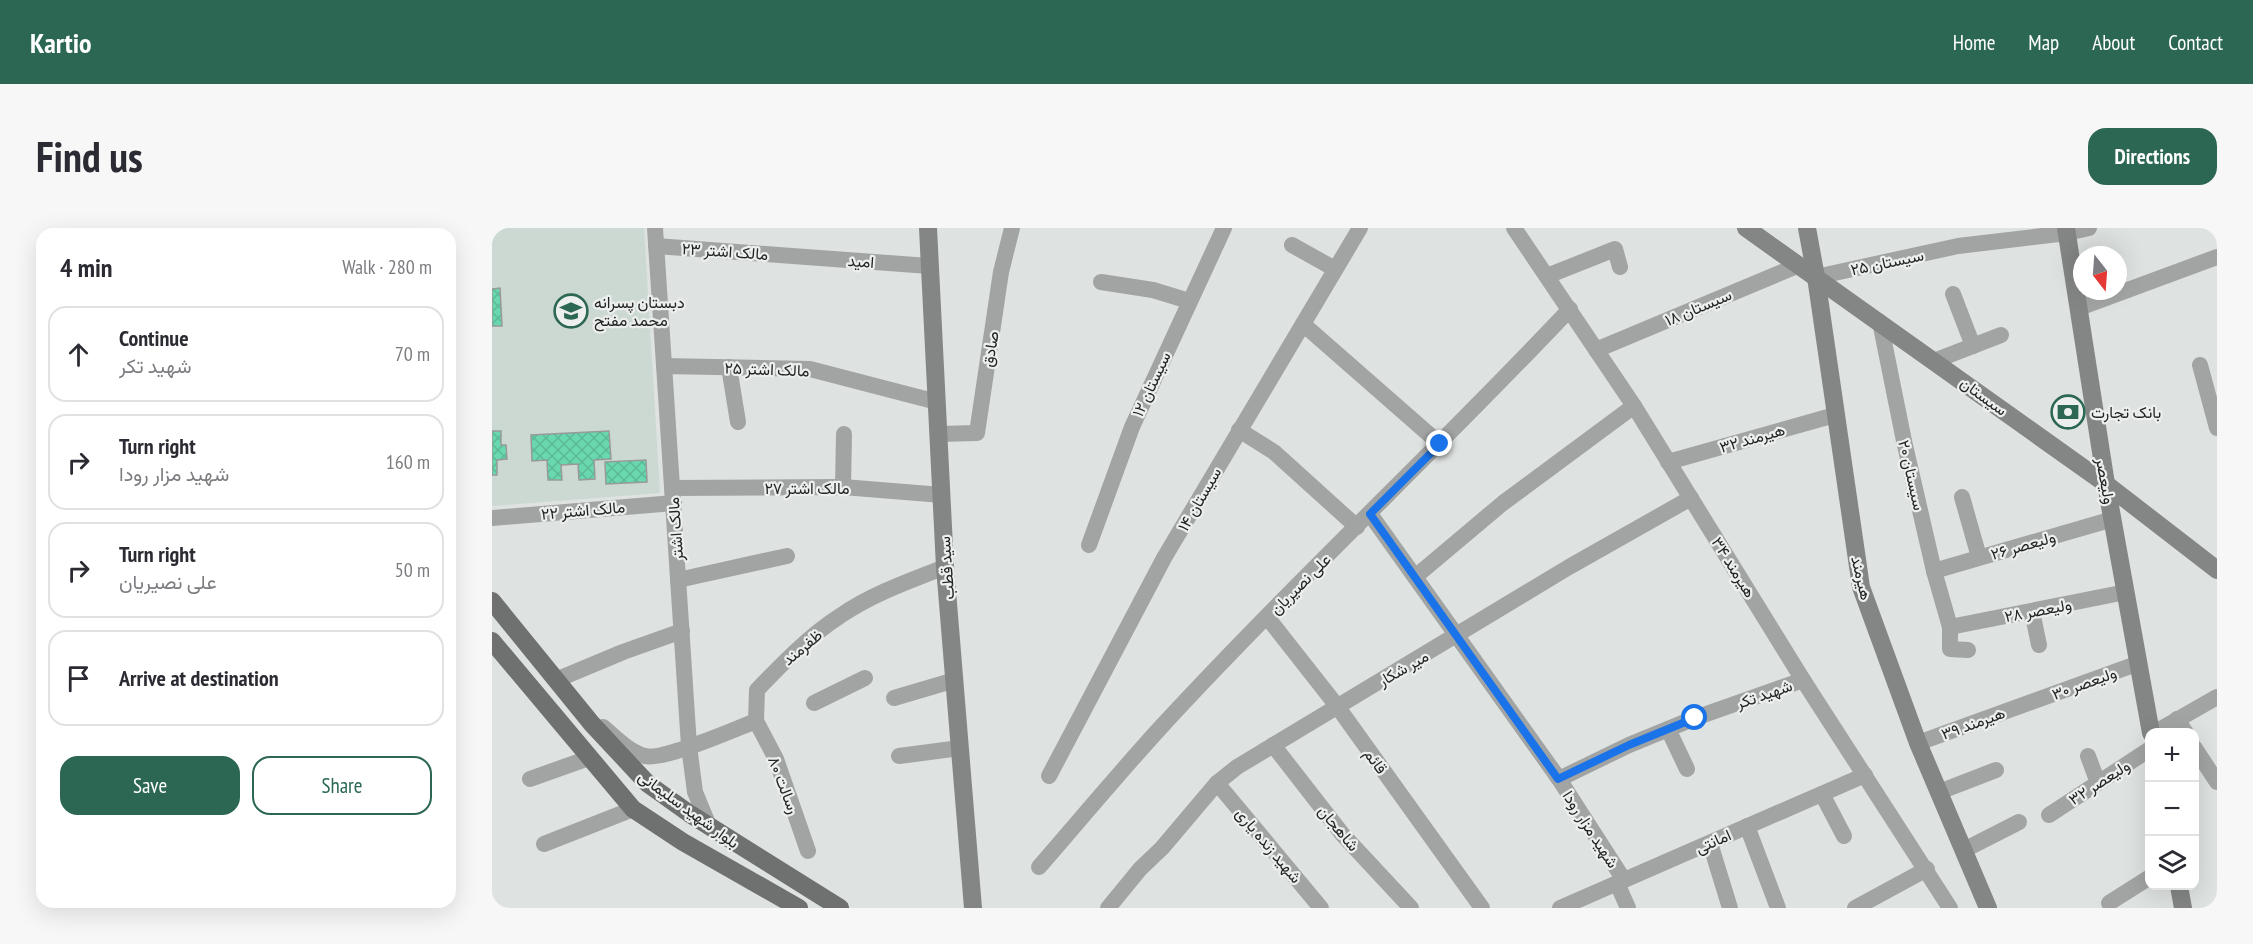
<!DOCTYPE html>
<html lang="en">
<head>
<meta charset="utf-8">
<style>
  body { margin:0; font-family:"PT Sans Narrow",Vazirmatn,sans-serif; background:#f7f7f7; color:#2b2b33 }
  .controls { position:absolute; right:18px; bottom:18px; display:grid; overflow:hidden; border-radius:12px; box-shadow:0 6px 24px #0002 }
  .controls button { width:54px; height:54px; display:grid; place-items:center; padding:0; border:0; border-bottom:2px solid #e1e1e2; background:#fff; color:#2b2b33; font:30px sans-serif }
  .compass { position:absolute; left:1581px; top:18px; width:54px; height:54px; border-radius:50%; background:#fff; box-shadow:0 6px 24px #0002; rotate:163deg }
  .stop { position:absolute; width:18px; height:18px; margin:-14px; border:4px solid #1a73e8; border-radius:50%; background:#fff }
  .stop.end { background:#1a73e8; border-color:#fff; box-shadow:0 2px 6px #0008 }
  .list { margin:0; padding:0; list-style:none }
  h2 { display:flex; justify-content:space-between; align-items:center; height:78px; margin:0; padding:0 24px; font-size:26px }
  h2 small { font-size:20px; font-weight:400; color:#7c7c81 }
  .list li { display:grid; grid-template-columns:39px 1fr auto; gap:18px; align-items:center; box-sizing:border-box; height:96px; margin:0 12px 12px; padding:0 12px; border:2px solid #e1e1e2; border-radius:18px }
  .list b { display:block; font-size:22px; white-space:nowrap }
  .list p { margin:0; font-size:20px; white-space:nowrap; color:#7c7c81 }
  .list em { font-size:20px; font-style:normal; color:#7c7c81 }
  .actions { display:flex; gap:12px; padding:18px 24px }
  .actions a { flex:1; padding:14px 0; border:2px solid #2b6752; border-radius:18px; text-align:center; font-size:21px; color:#2b6752 }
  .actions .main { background:#2b6752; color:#fff }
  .icon { flex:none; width:33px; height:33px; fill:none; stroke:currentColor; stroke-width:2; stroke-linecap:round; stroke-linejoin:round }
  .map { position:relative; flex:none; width:1725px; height:680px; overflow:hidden; border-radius:18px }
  header { display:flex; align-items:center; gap:36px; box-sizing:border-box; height:84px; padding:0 30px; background:#2b6752; color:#fff }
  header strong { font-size:28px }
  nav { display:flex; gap:33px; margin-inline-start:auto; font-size:21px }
  .intro { display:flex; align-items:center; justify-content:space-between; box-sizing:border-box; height:144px; padding:0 36px }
  h1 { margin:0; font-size:42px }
  .button { padding:15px 27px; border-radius:18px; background:#2b6752; color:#fff; font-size:21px; font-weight:700 }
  main { display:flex; gap:36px; padding:0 36px }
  aside { flex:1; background:#fff; border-radius:18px; box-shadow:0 6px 24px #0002 }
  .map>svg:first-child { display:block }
  .built { fill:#ccd8d2 }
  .building { fill:url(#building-cross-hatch); stroke:#979a99; stroke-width:1.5 }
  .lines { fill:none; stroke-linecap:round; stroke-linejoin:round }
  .street { stroke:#a2a4a3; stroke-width:16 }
  .secondary { stroke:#848685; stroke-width:18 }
  .primary { stroke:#6e716f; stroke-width:18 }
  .route { stroke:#1a73e8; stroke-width:8 }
  .labels { text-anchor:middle; stroke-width:4.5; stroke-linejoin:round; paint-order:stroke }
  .street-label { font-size:16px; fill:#232524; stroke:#ecefed }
  .poi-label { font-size:16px; fill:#232524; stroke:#ecefed; text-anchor:start }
</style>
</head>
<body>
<header>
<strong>Kartio</strong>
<nav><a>Home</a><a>Map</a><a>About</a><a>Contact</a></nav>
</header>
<div class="intro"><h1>Find us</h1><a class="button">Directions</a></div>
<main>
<aside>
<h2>4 min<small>Walk · 280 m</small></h2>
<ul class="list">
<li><svg class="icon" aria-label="ahead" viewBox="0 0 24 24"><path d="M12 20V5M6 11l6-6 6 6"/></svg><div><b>Continue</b><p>شهید تکر</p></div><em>70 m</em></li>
<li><svg class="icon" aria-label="right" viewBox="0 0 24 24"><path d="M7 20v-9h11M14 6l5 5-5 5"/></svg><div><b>Turn right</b><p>شهید مزار رودا</p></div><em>160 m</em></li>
<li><svg class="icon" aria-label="right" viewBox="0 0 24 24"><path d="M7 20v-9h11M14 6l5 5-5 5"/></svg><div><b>Turn right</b><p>علی نصیریان</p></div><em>50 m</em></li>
<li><svg class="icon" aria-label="arrive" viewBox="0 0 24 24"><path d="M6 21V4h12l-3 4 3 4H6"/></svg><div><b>Arrive at destination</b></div></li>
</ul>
<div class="actions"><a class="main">Save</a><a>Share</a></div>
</aside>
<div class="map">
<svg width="1725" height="680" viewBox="0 0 1725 680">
  <defs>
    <pattern id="building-cross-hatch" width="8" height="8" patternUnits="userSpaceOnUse" patternTransform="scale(1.5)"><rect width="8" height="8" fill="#69d8af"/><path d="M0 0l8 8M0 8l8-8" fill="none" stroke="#5bb996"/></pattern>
  </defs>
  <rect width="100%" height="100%" fill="#dee2e0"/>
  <!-- built -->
  <path class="built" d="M 0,0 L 152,0 L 168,265 L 0,278 Z"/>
  <!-- building -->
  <g class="building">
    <path d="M 8,60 L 10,98 L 0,98 L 0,61 Z"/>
    <path d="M 0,203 L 9,203 L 9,217 L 14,217 L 15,231 L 5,232 L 5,247 L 0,247 Z"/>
    <path d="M 117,203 L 119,231 L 102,232 L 103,251 L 87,252 L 86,236 L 69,237 L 70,252 L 56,252 L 55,232 L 40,233 L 39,207 Z"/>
    <path d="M 154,232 L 155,254 L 114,256 L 113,234 Z"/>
  </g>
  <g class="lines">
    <!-- street -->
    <g class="street">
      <path d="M 163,0 L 197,518 L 203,564 L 217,598"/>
      <path d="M 1022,0 L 1142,178 L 1311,452 L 1458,680"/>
      <path d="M 800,17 L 843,41"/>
      <path d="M 164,18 L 437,38"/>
      <path d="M 1055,48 L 1123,21 L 1128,39"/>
      <path d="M 1324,49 L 1466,18 L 1575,5 L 1597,0"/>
      <path d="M 609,54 L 661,62 L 697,73"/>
      <path d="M 1461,66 L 1481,118"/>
      <path d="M 1587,80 L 1725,29"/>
      <path d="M 1388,94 L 1412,213 L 1442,343 L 1458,399 L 1458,421 L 1476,422"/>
      <path d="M 811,96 L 948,216"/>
      <path d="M 1104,122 L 1307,37"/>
      <path d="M 1442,133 L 1509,107"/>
      <path d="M 1708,137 L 1725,200"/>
      <path d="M 172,138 L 318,141 L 445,174"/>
      <path d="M 237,139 L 246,194"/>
      <path d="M 747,202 L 782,224 L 865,299"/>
      <path d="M 446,206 L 485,205 L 509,44 L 520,0"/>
      <path d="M 1176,234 L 1343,187"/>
      <path d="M 351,259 L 352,206"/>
      <path d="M 180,260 L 351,259 L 450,267"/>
      <path d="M 1470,269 L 1487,329"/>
      <path d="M 878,286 L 1067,551 L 1132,652"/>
      <path d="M 0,290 L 182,275"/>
      <path d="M 597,317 L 640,199 L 732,0"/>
      <path d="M 1442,343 L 1621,291"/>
      <path d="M 923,349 L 1011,275 L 1142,178"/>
      <path d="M 186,352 L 295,328"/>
      <path d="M 1540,383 L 1547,417"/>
      <path d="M 775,389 L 845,478 L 990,680"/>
      <path d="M 1458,399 L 1634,364"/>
      <path d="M 64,452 L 131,424 L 190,403"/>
      <path d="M 402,470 L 463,452"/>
      <path d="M 322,475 L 373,450"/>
      <path d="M 1685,491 L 1694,505"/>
      <path d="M 264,493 L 284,531 L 316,623"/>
      <path d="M 111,499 C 123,509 137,524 153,528 C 171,533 243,501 264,493 L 265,462 C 290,436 317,408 348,388 C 380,366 417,353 453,339"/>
      <path d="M 1176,501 L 1195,541"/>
      <path d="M 1662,505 L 1725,469"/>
      <path d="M 1426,515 L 1647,435"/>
      <path d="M 781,517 L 851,607 L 919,680"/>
      <path d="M 1702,519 L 1725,554"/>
      <path d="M 407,528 L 468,520"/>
      <path d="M 1596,528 L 1606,555"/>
      <path d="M 557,548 L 672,330 L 868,0"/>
      <path d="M 38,551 L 97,530"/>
      <path d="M 1067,551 L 1137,517 L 1203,490 L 1311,452"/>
      <path d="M 725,555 L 829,680"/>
      <path d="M 1447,564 L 1504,542"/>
      <path d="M 1330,566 L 1352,608"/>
      <path d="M 1557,587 L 1658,521"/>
      <path d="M 1255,598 L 1286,680"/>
      <path d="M 1218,615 L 1238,680"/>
      <path d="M 52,616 L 141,581"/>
      <path d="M 1472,622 L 1527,594"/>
      <path d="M 547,639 C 587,593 627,545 669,499 C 801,356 944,223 1078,81"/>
      <path d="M 1125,655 L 1136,680"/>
      <path d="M 1617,675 L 1658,649"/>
      <path d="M 616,680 L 648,641 L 670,620 L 725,555 L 745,539 L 1077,339 L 1199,270"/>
      <path d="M 1068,680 L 1373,547"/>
      <path d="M 1363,680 L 1435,641"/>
    </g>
    <!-- secondary -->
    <g class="secondary">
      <path d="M 436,0 L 453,339 L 481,680"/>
      <path d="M 1254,0 L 1614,256 L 1725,342"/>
      <path d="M 1315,0 L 1324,49 L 1369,359 L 1426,515 L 1496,680"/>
      <path d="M 1574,0 L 1614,256 L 1659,505"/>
      <path d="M 1687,658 L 1691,680"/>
    </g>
    <!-- primary -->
    <g class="primary">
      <path d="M 0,373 L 100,496 L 156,556 L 198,586 L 348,680"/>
      <path d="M 0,413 L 141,581 L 191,614 L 307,680"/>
    </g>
  </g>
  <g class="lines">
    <!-- route -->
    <path class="route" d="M 948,216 L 878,286 L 1066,551 L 1137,517 L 1203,490"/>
  </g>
  <!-- icons -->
  <defs>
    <symbol id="school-ring" viewBox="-11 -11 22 22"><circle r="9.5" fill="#ecefed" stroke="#2b6752" stroke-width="1.5"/><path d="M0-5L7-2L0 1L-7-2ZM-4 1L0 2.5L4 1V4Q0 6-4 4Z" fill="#2b6752"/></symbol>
    <symbol id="bank-ring" viewBox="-11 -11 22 22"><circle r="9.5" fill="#ecefed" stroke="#2b6752" stroke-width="1.5"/><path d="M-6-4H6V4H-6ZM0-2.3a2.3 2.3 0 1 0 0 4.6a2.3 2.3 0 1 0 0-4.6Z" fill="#2b6752"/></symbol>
  </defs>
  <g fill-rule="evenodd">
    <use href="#school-ring" x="60" y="64" width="38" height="38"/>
    <use href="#bank-ring" x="1557" y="165" width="38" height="38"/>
  </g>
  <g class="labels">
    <!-- street labels -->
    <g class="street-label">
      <text transform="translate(233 23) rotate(4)" y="6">مالک اشتر ۲۳</text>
      <text transform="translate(369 33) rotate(4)" y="6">امید</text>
      <text transform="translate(1395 34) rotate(-12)" y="6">سیستان ۲۵</text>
      <text transform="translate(1206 79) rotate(-23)" y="6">سیستان ۱۸</text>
      <text transform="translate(498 121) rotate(-81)" y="6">صادق</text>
      <text transform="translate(275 141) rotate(2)" y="6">مالک اشتر ۲۵</text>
      <text transform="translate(659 156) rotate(-65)" y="6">سیستان ۱۲</text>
      <text transform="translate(1492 168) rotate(36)" y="6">سیستان</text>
      <text transform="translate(1260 210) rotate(-16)" y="6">هیرمند ۳۲</text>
      <text transform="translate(1420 247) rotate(77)" y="6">سیستان ۲۰</text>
      <text transform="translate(1614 253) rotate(80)" y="6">ولیعصر</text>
      <text x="315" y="266">مالک اشتر ۲۷</text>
      <text transform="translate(707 271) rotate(-60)" y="6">سیستان ۱۴</text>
      <text transform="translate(91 282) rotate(-5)" y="6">مالک اشتر ۲۲</text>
      <text transform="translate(183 301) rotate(-94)" y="6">مالک اشتر</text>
      <text transform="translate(1531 317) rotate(-16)" y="6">ولیعصر ۲۶</text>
      <text transform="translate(1242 339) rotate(58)" y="6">هیرمند ۳۴</text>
      <text transform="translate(454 340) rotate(-94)" y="6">سید قطب</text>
      <text transform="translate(1370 350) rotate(77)" y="6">هیرمند</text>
      <text transform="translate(808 356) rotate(-45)" y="6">علی نصیریان</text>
      <text transform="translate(1546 382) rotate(-11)" y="6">ولیعصر ۲۸</text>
      <text transform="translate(310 419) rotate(-40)" y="6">ظفرمند</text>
      <text transform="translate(911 440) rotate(-30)" y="6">میر شکار</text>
      <text transform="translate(1592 455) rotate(-20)" y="6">ولیعصر ۳۰</text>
      <text transform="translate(1272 466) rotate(-19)" y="6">شهید تکر</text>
      <text transform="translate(1481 495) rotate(-20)" y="6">هیرمند ۳۹</text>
      <text transform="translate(884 533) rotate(54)" y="6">قائم</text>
      <text transform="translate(1607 554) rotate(-33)" y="6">ولیعصر ۳۲</text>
      <text transform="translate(292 557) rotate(69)" y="6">رسالت ۸۰</text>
      <text transform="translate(197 581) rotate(36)" y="6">بلوار شهید سلیمانی</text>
      <text transform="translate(847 600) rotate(50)" y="6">شاهجان</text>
      <text transform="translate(1099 601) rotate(57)" y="6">شهید مزار رودا</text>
      <text transform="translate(1221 613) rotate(-24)" y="6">امانتی</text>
      <text transform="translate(777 617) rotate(50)" y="6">شهید زنده یاری</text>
    </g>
    <!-- poi labels -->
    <g class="poi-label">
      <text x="102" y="80">دبستان پسرانه<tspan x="102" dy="18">محمد مفتح</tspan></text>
      <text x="1599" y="190">بانک تجارت</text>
    </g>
  </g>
</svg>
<div class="controls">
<button>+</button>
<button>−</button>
<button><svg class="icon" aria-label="layers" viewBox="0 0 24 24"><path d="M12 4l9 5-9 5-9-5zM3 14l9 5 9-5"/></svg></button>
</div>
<svg class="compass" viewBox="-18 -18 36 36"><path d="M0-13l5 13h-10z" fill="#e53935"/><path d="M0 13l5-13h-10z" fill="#7c7c81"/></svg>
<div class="stop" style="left:1203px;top:490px"></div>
<div class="stop end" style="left:948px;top:216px"></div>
</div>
</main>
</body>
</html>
